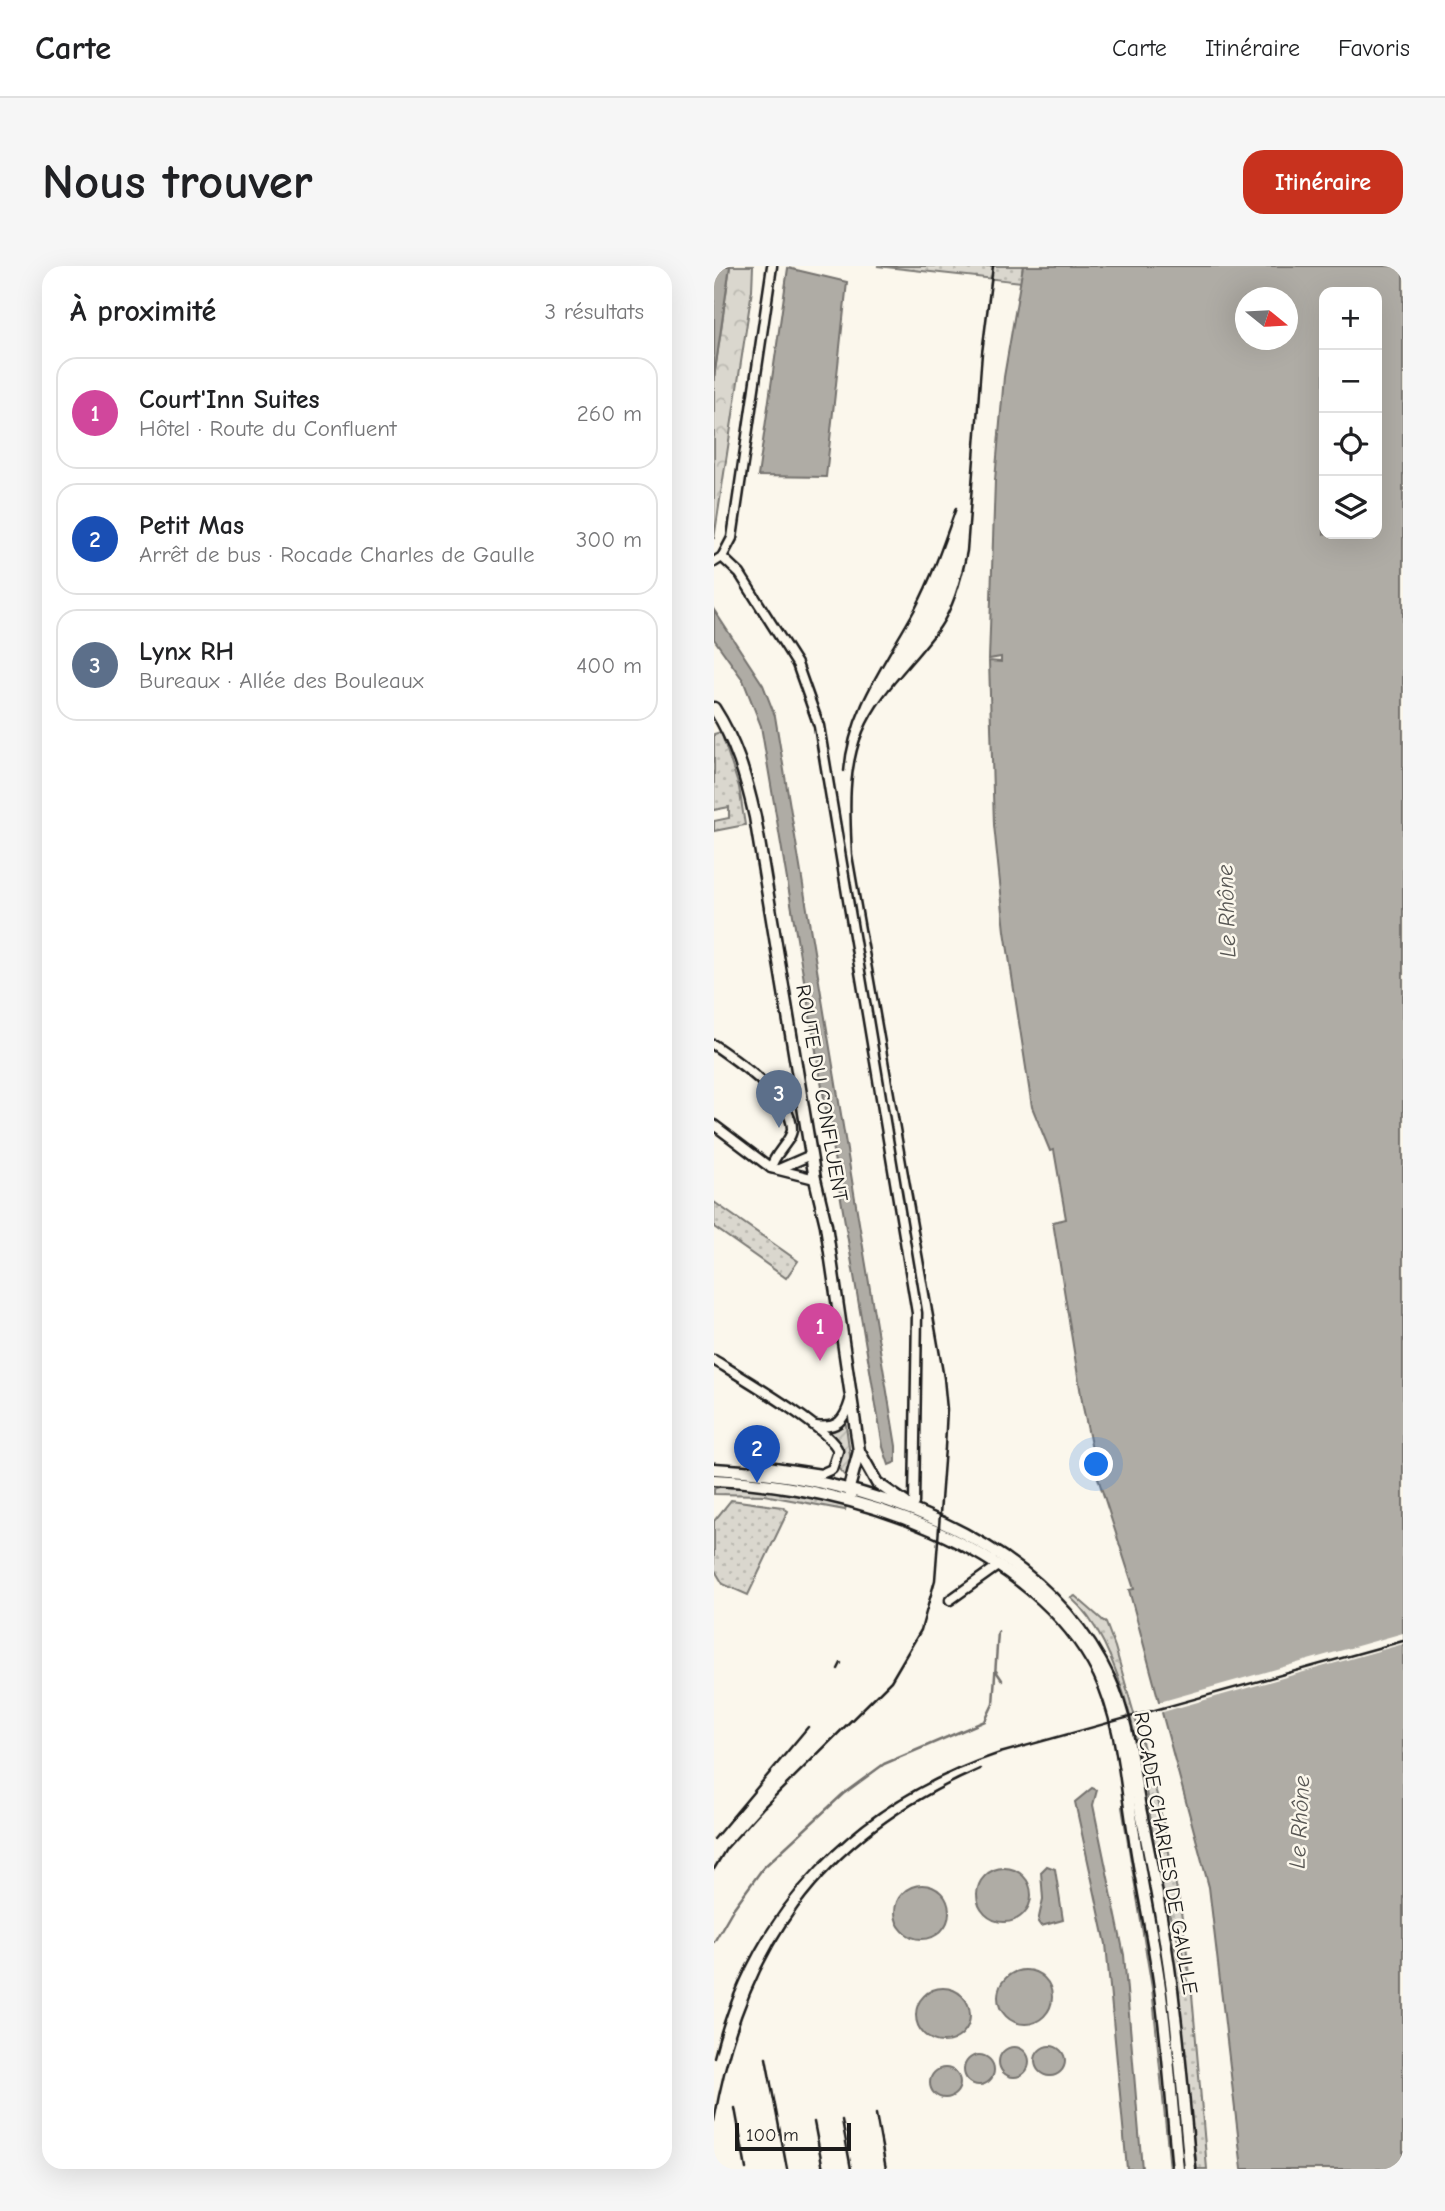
<!DOCTYPE html>
<html lang="fr">
<head>
<meta charset="utf-8">
<style>
  body { margin:0; font-family:"Comic Neue",sans-serif; background:#f6f6f6; color:#202124 }
  .controls { position:absolute; right:21px; top:21px; display:grid; overflow:hidden; border-radius:14px; box-shadow:0 7px 28px #0002 }
  .controls button { width:63px; height:63px; display:grid; place-items:center; padding:0; border:0; border-bottom:2px solid #e0e0e0; background:#fff; color:#202124; font:35px sans-serif }
  .compass { position:absolute; left:521px; top:21px; width:63px; height:63px; border-radius:50%; background:#fff; box-shadow:0 7px 28px #0002; rotate:108deg }
  .scale { position:absolute; left:21px; bottom:18px; width:116px; box-sizing:border-box; padding-left:7px; border:4px solid #1c1c1c; border-top:0; font-size:19px; line-height:24px; white-space:nowrap; color:#1c1c1c; -webkit-text-stroke:5px #fbf7ec; paint-order:stroke }
  .you { position:absolute; left:383px; top:1199px; width:24px; height:24px; margin:-18px; border:5px solid #fff; border-radius:50%; background:#1a73e8; box-shadow:0 0 0 10px #1a73e833 }
  .badge { display:grid; place-items:center; width:46px; height:46px; border-radius:50%; background:#c8321e; color:#fff; font-size:23px; font-weight:700 }
  .pin { position:absolute; translate:-50% -58px; filter:drop-shadow(0 2px 4px #0008) }
  .pin::after { content:''; position:absolute; top:37px; width:24px; height:21px; background:inherit; clip-path:polygon(0 0,100% 0,50% 100%) }
  .list { margin:0; padding:0; list-style:none }
  h2 { display:flex; justify-content:space-between; align-items:center; height:91px; margin:0; padding:0 28px; font-size:30px }
  h2 small { font-size:23px; font-weight:400; color:#757577 }
  .list li { display:grid; grid-template-columns:46px 1fr auto; gap:21px; align-items:center; box-sizing:border-box; height:112px; margin:0 14px 14px; padding:0 14px; border:2px solid #e0e0e0; border-radius:21px }
  .list b { display:block; font-size:26px; white-space:nowrap }
  .list p { margin:0; font-size:23px; white-space:nowrap; color:#757577 }
  .list em { font-size:23px; font-style:normal; color:#757577 }
  .icon { flex:none; width:38px; height:38px; fill:none; stroke:currentColor; stroke-width:2; stroke-linecap:round; stroke-linejoin:round }
  .map { position:relative; flex:none; width:689px; height:1903px; overflow:hidden; border-radius:21px }
  header { display:flex; align-items:center; gap:42px; box-sizing:border-box; height:98px; padding:0 35px; background:#fff; border-bottom:2px solid #e0e0e0 }
  header strong { font-size:33px }
  nav { display:flex; gap:38px; margin-inline-start:auto; font-size:24px }
  .intro { display:flex; align-items:center; justify-content:space-between; box-sizing:border-box; height:168px; padding:0 42px }
  h1 { margin:0; font-size:49px }
  .button { padding:18px 32px; border-radius:21px; background:#c8321e; color:#fff; font-size:24px; font-weight:700 }
  main { display:flex; gap:42px; padding:0 42px }
  aside { flex:1; background:#fff; border-radius:21px; box-shadow:0 7px 28px #0002 }
  .map>svg:first-child { display:block }
  .grass { fill:url(#grass-dots); stroke:#7b7a75; stroke-width:2 }
  .forest { fill:url(#forest-crowns); stroke:#7b7a75; stroke-width:2 }
  .garden { fill:url(#garden-furrows); stroke:#7b7a75; stroke-width:2 }
  .water { fill:#afaca5; stroke:#74726e; stroke-width:2; fill-rule:evenodd }
  .pier { fill:#fbf7ec }
  .lines { fill:none; stroke-linecap:round; stroke-linejoin:round }
  .stream { stroke:#74726e; stroke-width:2.5 }
  .minor-casing { stroke:#1c1c1c; stroke-width:13 }
  .major-casing { stroke:#1c1c1c; stroke-width:15 }
  .minor { stroke:#fbf7ec; stroke-width:8 }
  .major { stroke:#fbf7ec; stroke-width:10 }
  .rail { stroke:#1c1c1c; stroke-width:2.5 }
  .labels { text-anchor:middle; stroke-width:5; stroke-linejoin:round; paint-order:stroke }
  .street-label { font-size:21px; fill:#1c1c1c; stroke:#fbf7ec }
  .water-label { font-size:23px; font-style:italic; fill:#575653; stroke:#fbf7ec }
</style>
</head>
<body>
<header>
<strong>Carte</strong>
<nav><a>Carte</a><a>Itinéraire</a><a>Favoris</a></nav>
</header>
<div class="intro"><h1>Nous trouver</h1><a class="button">Itinéraire</a></div>
<main>
<aside>
<h2>À proximité<small>3 résultats</small></h2>
<ul class="list">
<li><span class="badge" style="background:#d1479c">1</span><div><b>Court'Inn Suites</b><p>Hôtel · Route du Confluent</p></div><em>260 m</em></li>
<li><span class="badge" style="background:#1a4fb4">2</span><div><b>Petit Mas</b><p>Arrêt de bus · Rocade Charles de Gaulle</p></div><em>300 m</em></li>
<li><span class="badge" style="background:#5c6f8a">3</span><div><b>Lynx RH</b><p>Bureaux · Allée des Bouleaux</p></div><em>400 m</em></li>
</ul>
</aside>
<div class="map">
<svg width="689" height="1903" viewBox="0 0 689 1903">
  <defs>
    <pattern id="grass-dots" width="8" height="8" patternUnits="userSpaceOnUse" patternTransform="scale(1.75)"><rect width="8" height="8" fill="#dad7ce"/><path d="M2 2h.1M6 6h.1" fill="none" stroke="#bab8b0" stroke-width="1.8" stroke-linecap="round"/></pattern>
    <pattern id="forest-crowns" width="20" height="18" patternUnits="userSpaceOnUse" patternTransform="scale(1.75)"><rect width="20" height="18" fill="#dad7ce"/><path d="M2 6a3 3 0 1 1 6 0M12 15a3 3 0 1 1 6 0" fill="none" stroke="#bab8b0"/></pattern>
    <pattern id="garden-furrows" width="10" height="10" patternUnits="userSpaceOnUse" patternTransform="scale(1.75)"><rect width="10" height="10" fill="#dad7ce"/><path d="M-1 1l2-2M0 10L10 0M9 11l2-2" fill="none" stroke="#bab8b0"/></pattern>
  </defs>
  <rect width="100%" height="100%" fill="#fbf7ec"/>
  <filter id="ink" filterUnits="userSpaceOnUse"><feTurbulence type="fractalNoise" baseFrequency=".0143" numOctaves="2"/><feDisplacementMap in="SourceGraphic" scale="14" xChannelSelector="R" yChannelSelector="G"/><feConvolveMatrix kernelMatrix="1 2 1 2 8 2 1 2 1" color-interpolation-filters="sRGB"/></filter>
  <g filter="url(#ink)">
    <!-- grass -->
    <g class="grass">
      <path d="M 163,0 L 309,0 L 307,16 Z"/>
      <path d="M 7,466 L 25,521 L 31,559 L 0,565 L 0,555 L 15,552 L 15,541 L 0,544 L 0,468 Z"/>
      <path d="M 0,936 L 84,995 L 72,1012 L 0,961 Z"/>
      <path d="M 8,1219 L 80,1227 L 132,1240 L 131,1244 L 50,1229 L 0,1228 L 0,1223 Z"/>
      <path d="M 17,1234 L 68,1241 L 74,1245 L 34,1329 L 9,1318 L 0,1303 L 0,1255 Z"/>
      <path d="M 361,1330 L 392,1357 L 401,1381 L 443,1529 L 466,1639 L 476,1708 L 452,1639 L 449,1638 C 436,1556 421,1387 357,1332 Z"/>
      <path d="M 421,1533 L 453,1715 L 471,1903 L 468,1903 L 418,1534 Z"/>
      <path d="M 411,1540 L 442,1727 L 460,1903 L 456,1903 L 438,1722 L 408,1541 Z"/>
      <path d="M 456,1669 L 478,1728 L 493,1903 L 483,1903 Z"/>
    </g>
    <!-- forest -->
    <path class="forest" d="M 16,0 L 39,0 L 38,24 L 0,273 L 0,112 Z"/>
    <!-- garden -->
    <path class="garden" d="M 129,1157 L 132,1159 L 137,1197 L 132,1211 L 124,1202 C 133,1186 126,1175 112,1166 Z"/>
    <!-- water -->
    <g class="water">
      <path d="M 0,0 L 16,0 L 0,112 Z"/>
      <path d="M 309,0 L 689,0 L 689,1903 L 528,1903 L 495,1621 L 415,1324 L 420,1323 L 384,1212 L 369,1141 L 339,956 L 352,953 L 340,884 L 336,885 L 318,841 L 291,665 L 280,559 L 275,395 L 287,396 L 287,391 L 275,393 L 281,214 L 290,111 ZM 610,26 L 663,26 L 663,268 L 610,268 ZM 531,32 L 573,32 L 573,74 L 531,74 Z"/>
      <path d="M 74,2 L 133,16 L 112,211 L 44,210 Z"/>
      <path d="M 0,344 L 49,419 L 61,450 L 182,1180 L 182,1196 L 175,1199 L 169,1181 L 47,460 L 29,414 L 0,373 Z"/>
      <path d="M 378,1522 L 383,1524 L 379,1539 L 410,1689 L 428,1903 L 413,1903 L 392,1678 L 361,1536 Z"/>
      <path d="M 333,1600 L 341,1603 L 349,1654 L 327,1660 L 324,1656 L 329,1633 L 327,1606 Z"/>
      <circle cx="290" cy="1629" r="27"/>
      <circle cx="208" cy="1646" r="27"/>
      <circle cx="311" cy="1731" r="27"/>
      <circle cx="229" cy="1749" r="27"/>
      <circle cx="336" cy="1795" r="15"/>
      <circle cx="300" cy="1796" r="15"/>
      <circle cx="265" cy="1804" r="15"/>
      <circle cx="231" cy="1817" r="15"/>
    </g>
    <!-- pier -->
    <path class="pier" d="M 689,1367 L 689,1378 L 445,1447 L 442,1437 Z"/>
    <g class="lines">
      <!-- stream -->
      <g class="stream">
        <path d="M 282,1405 L 288,1414"/>
        <path d="M 0,1676 L 19,1643 L 49,1602 L 129,1528 L 170,1498 L 271,1455 L 279,1438 L 284,1366"/>
      </g>
      <defs>
        <g id="minor">
          <path d="M 8,291 L 26,308 L 83,398 L 105,460 L 203,1047 L 200,1237"/>
          <path d="M 0,296 L 8,291 L 18,272 L 58,0"/>
          <path d="M 0,779 C 23,795 78,832 78,863 C 78,875 60,887 57,902"/>
          <path d="M 0,859 L 57,902 L 101,913"/>
          <path d="M 65,903 L 97,889"/>
          <path d="M 0,1094 C 24,1109 117,1163 124,1185 L 118,1203 L 107,1208 L 54,1200 L 36,1204"/>
          <path d="M 102,1160 C 123,1163 130,1155 136,1135"/>
          <path d="M 236,1334 L 285,1299"/>
        </g>
        <g id="major">
          <path d="M 0,442 C 22,476 32,511 41,551 L 101,913 L 112,959 L 145,1185 L 163,1217 L 192,1237"/>
          <path d="M 0,1203 C 149,1210 328,1269 396,1414 C 414,1453 418,1499 426,1542 C 440,1611 454,1681 461,1750 C 467,1801 471,1852 476,1903"/>
          <path d="M 0,1214 C 136,1219 320,1278 385,1408 C 409,1458 411,1514 420,1568 C 427,1616 438,1665 445,1714 C 454,1776 458,1840 464,1903"/>
          <path d="M 137,1228 L 135,1222 L 145,1185"/>
        </g>
      </defs>
      <!-- minor casing -->
      <use href="#minor" class="minor-casing"/>
      <!-- major casing -->
      <use href="#major" class="major-casing"/>
      <!-- minor -->
      <use href="#minor" class="minor"/>
      <!-- major -->
      <use href="#major" class="major"/>
      <!-- rail -->
      <g class="rail">
        <path d="M 130,505 C 135,443 172,396 201,343 C 218,311 230,276 242,242"/>
        <path d="M 124,1403 L 127,1397"/>
        <path d="M 0,1573 L 94,1461"/>
        <path d="M 0,1603 L 12,1583 L 50,1541 L 177,1415 L 207,1364 L 221,1314 L 231,1182 L 233,1143 L 230,1112 L 138,588 C 136,547 133,505 149,466 C 166,425 202,396 226,361 C 241,339 248,311 253,285 L 268,87 L 279,0"/>
        <path d="M 0,1791 C 37,1641 141,1535 286,1487 L 689,1375"/>
        <path d="M 52,1792 L 73,1903"/>
        <path d="M 21,1842 L 32,1903"/>
        <path d="M 162,1848 L 172,1903"/>
        <path d="M 128,1854 L 137,1903"/>
        <path d="M 0,1855 C 30,1685 105,1573 266,1503"/>
        <path d="M 100,1856 L 109,1903"/>
      </g>
    </g>
  </g>
  <g class="labels">
    <!-- street labels -->
    <g class="street-label">
      <text transform="translate(108 827) rotate(80)" y="7">ROUTE DU CONFLUENT</text>
      <text transform="translate(452 1587) rotate(80)" y="7">ROCADE CHARLES DE GAULLE</text>
    </g>
    <!-- water labels -->
    <g class="water-label">
      <text transform="translate(512 645) rotate(-92)" y="8">Le Rhône</text>
      <text transform="translate(585 1556) rotate(-87)" y="8">Le Rhône</text>
    </g>
  </g>
</svg>
<div class="controls">
<button>+</button>
<button>−</button>
<button><svg class="icon" aria-label="locate" viewBox="0 0 24 24"><circle cx="12" cy="12" r="6"/><path d="M12 2v4M12 18v4M2 12h4M18 12h4"/></svg></button>
<button><svg class="icon" aria-label="layers" viewBox="0 0 24 24"><path d="M12 4l9 5-9 5-9-5zM3 14l9 5 9-5"/></svg></button>
</div>
<svg class="compass" viewBox="-18 -18 36 36"><path d="M0-13l5 13h-10z" fill="#e53935"/><path d="M0 13l5-13h-10z" fill="#757577"/></svg>
<div class="scale">100 m</div>
<div class="you"></div>
<div class="pin badge" style="left:106px;top:1095px;background:#d1479c">1</div>
<div class="pin badge" style="left:43px;top:1217px;background:#1a4fb4">2</div>
<div class="pin badge" style="left:65px;top:862px;background:#5c6f8a">3</div>
</div>
</main>
</body>
</html>
